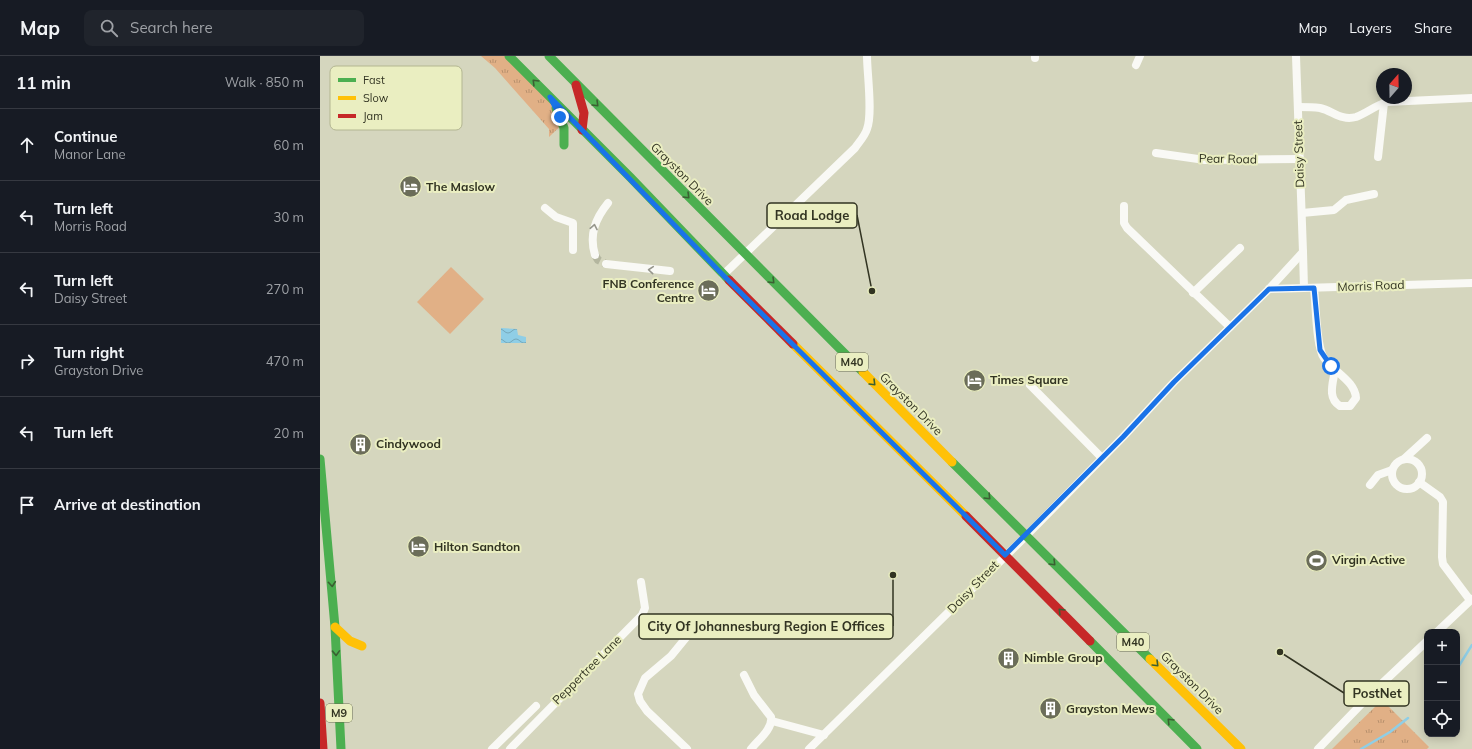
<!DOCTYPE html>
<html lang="en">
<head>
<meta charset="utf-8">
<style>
  body { margin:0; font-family:Mulish,sans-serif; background:#20242c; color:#f1f3f6 }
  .controls { position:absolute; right:12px; bottom:12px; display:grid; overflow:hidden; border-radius:8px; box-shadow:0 2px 10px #0003 }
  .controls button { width:36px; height:36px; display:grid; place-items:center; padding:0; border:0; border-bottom:1px solid #363941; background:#171b24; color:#f1f3f6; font:20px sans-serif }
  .compass { position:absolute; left:1056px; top:12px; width:36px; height:36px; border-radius:50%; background:#171b24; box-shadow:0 2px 10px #0003; rotate:20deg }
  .stop { position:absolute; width:12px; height:12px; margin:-9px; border:3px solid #1a73e8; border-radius:50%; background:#fff }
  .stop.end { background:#1a73e8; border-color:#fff; box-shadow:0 1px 4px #0008 }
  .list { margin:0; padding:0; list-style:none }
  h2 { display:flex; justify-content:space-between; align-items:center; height:52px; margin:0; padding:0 16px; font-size:17px }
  h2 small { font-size:13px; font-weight:400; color:#9ea1a6 }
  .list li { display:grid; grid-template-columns:26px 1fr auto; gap:12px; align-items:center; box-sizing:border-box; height:72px; padding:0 16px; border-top:1px solid #363941 }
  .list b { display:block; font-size:15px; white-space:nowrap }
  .list p { margin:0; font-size:13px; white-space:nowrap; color:#9ea1a6 }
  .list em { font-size:13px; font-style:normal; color:#9ea1a6 }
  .icon { flex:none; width:22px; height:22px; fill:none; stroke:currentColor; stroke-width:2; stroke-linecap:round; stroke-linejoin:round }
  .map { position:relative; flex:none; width:1152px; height:693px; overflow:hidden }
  header { display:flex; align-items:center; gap:24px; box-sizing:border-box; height:56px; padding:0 20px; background:#171b24; border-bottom:1px solid #363941 }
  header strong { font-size:19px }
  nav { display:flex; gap:22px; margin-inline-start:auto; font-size:14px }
  .search { width:280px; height:36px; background:#20242c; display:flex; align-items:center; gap:10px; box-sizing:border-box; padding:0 14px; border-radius:8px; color:#9ea1a6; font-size:15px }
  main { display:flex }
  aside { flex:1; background:#171b24 }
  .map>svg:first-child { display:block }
  .grass { fill:url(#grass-tufts) }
  .park { fill:#e1b086 }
  .water { fill:url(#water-waves) }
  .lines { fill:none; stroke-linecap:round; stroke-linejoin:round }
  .stream { stroke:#8fcee6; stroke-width:2.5 }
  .street-tunnel { stroke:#b4b69f; stroke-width:8; stroke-dasharray:8 4; stroke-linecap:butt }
  .street { stroke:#f9f9f5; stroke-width:8 }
  .fast { stroke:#4caf50; stroke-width:9 }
  .slow { stroke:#ffc107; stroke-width:9 }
  .jam { stroke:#c62828; stroke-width:9 }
  .oneway { stroke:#3b5f32 }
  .oneway2 { stroke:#96968c }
  .route { stroke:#1a73e8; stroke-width:5 }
  .labels { text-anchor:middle; stroke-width:4; stroke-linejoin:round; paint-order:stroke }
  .shield { fill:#eaeec1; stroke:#696c52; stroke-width:1 }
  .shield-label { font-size:11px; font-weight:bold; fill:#323422 }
  .street-label { font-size:12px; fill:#323422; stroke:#eaeec1 }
  .poi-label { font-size:12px; font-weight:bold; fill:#323422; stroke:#eaeec1; text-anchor:start }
  .key { fill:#eaeec1; stroke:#b3b691; stroke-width:1 }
  .key-label { font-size:11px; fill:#323422 }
  .leader { fill:none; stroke:#323422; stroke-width:1.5 }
  .callout-dot { fill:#323422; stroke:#eaeec1; stroke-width:1.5 }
  .callout { fill:#eaeec1; stroke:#323422; stroke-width:1.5 }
  .callout-label { font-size:13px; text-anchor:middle; font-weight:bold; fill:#323422 }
</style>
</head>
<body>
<header>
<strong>Map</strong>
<div class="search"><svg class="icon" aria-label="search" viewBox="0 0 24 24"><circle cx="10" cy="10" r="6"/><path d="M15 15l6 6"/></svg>Search here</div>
<nav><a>Map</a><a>Layers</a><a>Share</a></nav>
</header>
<main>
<aside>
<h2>11 min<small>Walk · 850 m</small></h2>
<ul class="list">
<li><svg class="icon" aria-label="ahead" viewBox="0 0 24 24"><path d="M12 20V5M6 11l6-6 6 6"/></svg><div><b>Continue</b><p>Manor Lane</p></div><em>60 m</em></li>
<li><svg class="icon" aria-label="left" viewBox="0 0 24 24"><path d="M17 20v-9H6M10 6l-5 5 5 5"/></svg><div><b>Turn left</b><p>Morris Road</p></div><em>30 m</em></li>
<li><svg class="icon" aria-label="left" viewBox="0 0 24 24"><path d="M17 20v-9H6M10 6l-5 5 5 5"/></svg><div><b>Turn left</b><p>Daisy Street</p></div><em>270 m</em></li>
<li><svg class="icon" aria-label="right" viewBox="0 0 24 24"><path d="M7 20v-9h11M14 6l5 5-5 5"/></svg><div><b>Turn right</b><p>Grayston Drive</p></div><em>470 m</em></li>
<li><svg class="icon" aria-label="left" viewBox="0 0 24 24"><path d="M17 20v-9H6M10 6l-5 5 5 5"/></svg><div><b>Turn left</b></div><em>20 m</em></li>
<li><svg class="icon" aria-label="arrive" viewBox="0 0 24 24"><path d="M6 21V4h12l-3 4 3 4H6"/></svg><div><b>Arrive at destination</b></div></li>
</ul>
</aside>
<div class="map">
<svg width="1152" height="693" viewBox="0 0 1152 693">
  <defs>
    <pattern id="grass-tufts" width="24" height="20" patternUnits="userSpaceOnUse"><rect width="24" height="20" fill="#e1b086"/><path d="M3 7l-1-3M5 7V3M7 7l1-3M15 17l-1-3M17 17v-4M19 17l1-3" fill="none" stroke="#b7906d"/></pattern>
    <pattern id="water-waves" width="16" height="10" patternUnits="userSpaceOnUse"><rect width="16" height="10" fill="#8fcee6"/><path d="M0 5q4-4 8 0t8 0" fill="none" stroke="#75a8ba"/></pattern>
  </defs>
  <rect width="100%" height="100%" fill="#d5d6be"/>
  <!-- grass -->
  <g class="grass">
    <path d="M 161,0 L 189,0 L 252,59 L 229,81 L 229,73 L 175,12 Z"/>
    <path d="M 1062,644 L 1109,691 L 1107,693 L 1012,693 Z"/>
  </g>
  <!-- park -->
  <path class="park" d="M 131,211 L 164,243 L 130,278 L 97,246 Z"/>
  <!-- water -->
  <path class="water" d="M 181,272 L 197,273 L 198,279 L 206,281 L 206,287 L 181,287 Z"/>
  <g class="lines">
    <!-- stream -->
    <g class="stream">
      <path d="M 1137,613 L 1152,589"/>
      <path d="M 1041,693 L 1070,676 L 1088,662"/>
    </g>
    <!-- street-tunnel -->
    <path class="street-tunnel" d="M 275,199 L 278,204 L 286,208"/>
    <!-- street -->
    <g class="street">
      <path d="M 715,2 L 715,0"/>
      <path d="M 816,9 L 820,0"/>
      <path d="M 978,51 C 985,51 993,51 1000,52 C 1013,55 1021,65 1036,61 C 1047,57 1056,49 1067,46 L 1152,42"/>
      <path d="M 836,97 L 885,104 L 980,103"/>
      <path d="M 1058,101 L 1064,47"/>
      <path d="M 804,150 L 804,167 L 807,172 L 910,271"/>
      <path d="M 225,152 L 236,161 L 253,167 L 253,194"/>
      <path d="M 982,157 L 1014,154 L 1026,144 L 1054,138"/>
      <path d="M 983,196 L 984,232"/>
      <path d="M 275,199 C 269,179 275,163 288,147"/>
      <path d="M 286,208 L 350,215"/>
      <path d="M 403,219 L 535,92 C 539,86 545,80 547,73 C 553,58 547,17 547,0"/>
      <path d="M 994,232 C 996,248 996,291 1004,302 C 1014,316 1035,325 1036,342 L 1030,350 L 1020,350 C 1007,342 1013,327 1015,314"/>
      <path d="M 949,233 L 1152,227"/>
      <path d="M 873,237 L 920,192"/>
      <path d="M 710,329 L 782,402"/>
      <path d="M 1084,403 L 1107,382"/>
      <circle cx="1087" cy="418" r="15"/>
      <path d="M 1099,426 L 1120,441 L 1123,446 L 1122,501 L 1123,508 L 1150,544"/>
      <path d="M 1050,429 L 1058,419 L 1072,414"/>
      <path d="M 1117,576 L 1152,543"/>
      <path d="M 424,619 L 434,639 L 451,661 C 453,673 438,684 431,693"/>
      <path d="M 452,665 L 504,679"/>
      <path d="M 172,693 L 216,650"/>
      <path d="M 190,693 L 322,559 L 325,552 L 321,526"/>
      <path d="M 367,693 L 327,655 L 320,645 L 318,638 L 325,622 L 351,600 L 369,578"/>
      <path d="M 489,693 L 706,480 L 803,381 L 854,326 L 949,233 L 983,196 L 976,0"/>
      <path d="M 998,693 L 1054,635 L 1107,585"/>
    </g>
    <!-- fast -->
    <g class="fast">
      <path d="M 189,0 L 310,121 L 409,224"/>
      <path d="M 229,0 L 543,316"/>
      <path d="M 236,52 L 244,72 L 244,89"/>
      <path d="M 0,403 L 15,571 L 21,693"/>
      <path d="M 632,406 L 830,603"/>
      <path d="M 770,585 L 877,693"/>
    </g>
    <!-- slow -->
    <g class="slow">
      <path d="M 473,288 L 646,460"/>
      <path d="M 543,316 L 632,406"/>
      <path d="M 15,571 L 30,585 L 42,590"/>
      <path d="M 830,603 L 921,693"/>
    </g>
    <!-- jam -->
    <g class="jam">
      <path d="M 256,29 L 264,57 L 262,74"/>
      <path d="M 409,224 L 473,288"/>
      <path d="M 646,460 L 770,585"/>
      <path d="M 0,647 L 3,693"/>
    </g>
  </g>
  <!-- one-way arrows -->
  <defs><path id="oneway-chevron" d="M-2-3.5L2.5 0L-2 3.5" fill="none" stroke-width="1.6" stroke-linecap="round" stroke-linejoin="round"/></defs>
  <g class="oneway">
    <use href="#oneway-chevron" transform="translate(215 26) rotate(-135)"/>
    <use href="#oneway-chevron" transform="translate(276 48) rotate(45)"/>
    <use href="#oneway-chevron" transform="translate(367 140) rotate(45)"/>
    <use href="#oneway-chevron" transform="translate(452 225) rotate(45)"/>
    <use href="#oneway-chevron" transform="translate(553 327) rotate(45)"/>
    <use href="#oneway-chevron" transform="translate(668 441) rotate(46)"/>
    <use href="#oneway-chevron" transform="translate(733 507) rotate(45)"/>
    <use href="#oneway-chevron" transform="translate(12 528) rotate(85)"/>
    <use href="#oneway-chevron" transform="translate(741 555) rotate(-135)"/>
    <use href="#oneway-chevron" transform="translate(16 597) rotate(88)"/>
    <use href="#oneway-chevron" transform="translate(836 608) rotate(45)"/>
    <use href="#oneway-chevron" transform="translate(850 665) rotate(-134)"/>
  </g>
  <g class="oneway2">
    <use href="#oneway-chevron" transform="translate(274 171) rotate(-79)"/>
    <use href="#oneway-chevron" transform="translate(331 214) rotate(-175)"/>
  </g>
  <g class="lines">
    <!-- route -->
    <path class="route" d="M 240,61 L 230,41 L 403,219 L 685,499 L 803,381 L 854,326 L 949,233 L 994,232 L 1000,294 L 1011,310"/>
  </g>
  <!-- icons -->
  <defs>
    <symbol id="hotel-disc" viewBox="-11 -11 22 22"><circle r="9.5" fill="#6b6d59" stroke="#eaeec1"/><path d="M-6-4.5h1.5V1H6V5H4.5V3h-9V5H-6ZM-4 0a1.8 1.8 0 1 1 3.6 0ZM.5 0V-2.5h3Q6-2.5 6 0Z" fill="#fff"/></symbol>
    <symbol id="building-disc" viewBox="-11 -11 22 22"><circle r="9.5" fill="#6b6d59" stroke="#eaeec1"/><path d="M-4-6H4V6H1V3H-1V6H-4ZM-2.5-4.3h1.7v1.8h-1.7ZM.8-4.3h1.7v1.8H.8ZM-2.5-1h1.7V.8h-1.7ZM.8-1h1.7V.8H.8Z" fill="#fff"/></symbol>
    <symbol id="stadium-disc" viewBox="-11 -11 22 22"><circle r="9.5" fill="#6b6d59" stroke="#eaeec1"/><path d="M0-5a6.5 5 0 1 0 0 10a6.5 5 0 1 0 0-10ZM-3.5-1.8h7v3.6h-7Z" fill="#fff"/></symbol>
  </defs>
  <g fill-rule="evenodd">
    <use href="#hotel-disc" x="78" y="118" width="25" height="25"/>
    <use href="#hotel-disc" x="376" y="222" width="25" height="25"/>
    <use href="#hotel-disc" x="642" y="312" width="25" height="25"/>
    <use href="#building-disc" x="28" y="376" width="25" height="25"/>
    <use href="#hotel-disc" x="86" y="478" width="25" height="25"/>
    <use href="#stadium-disc" x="984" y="492" width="25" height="25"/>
    <use href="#building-disc" x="676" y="590" width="25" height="25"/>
    <use href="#building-disc" x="718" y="640" width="25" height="25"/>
  </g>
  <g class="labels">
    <!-- shield labels -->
    <g class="shield">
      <rect x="516" y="297" width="32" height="18" rx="3"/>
      <rect x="797" y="577" width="32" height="18" rx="3"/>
      <rect x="6" y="648" width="26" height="18" rx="3"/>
    </g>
    <g class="shield-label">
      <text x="532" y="310">M40</text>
      <text x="813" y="590">M40</text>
      <text x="19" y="661">M9</text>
    </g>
    <!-- street labels -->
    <g class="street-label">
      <text transform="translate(979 98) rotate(-92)" y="4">Daisy Street</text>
      <text transform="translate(908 103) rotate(1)" y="4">Pear Road</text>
      <text transform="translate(362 118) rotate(45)" y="4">Grayston Drive</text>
      <text transform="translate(1051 230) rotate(-2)" y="4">Morris Road</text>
      <text transform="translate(591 348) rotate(45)" y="4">Grayston Drive</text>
      <text transform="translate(653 531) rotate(-46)" y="4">Daisy Street</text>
      <text transform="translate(267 614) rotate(-45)" y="4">Peppertree Lane</text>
      <text transform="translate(872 627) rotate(45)" y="4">Grayston Drive</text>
    </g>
    <!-- poi labels -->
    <g class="poi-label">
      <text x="106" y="135">The Maslow</text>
      <text x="374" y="232" text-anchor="end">FNB Conference<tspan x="374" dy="14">Centre</tspan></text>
      <text x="670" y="328">Times Square</text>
      <text x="56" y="392">Cindywood</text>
      <text x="114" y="495">Hilton Sandton</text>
      <text x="1012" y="508">Virgin Active</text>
      <text x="704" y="606">Nimble Group</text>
      <text x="746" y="657">Grayston Mews</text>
    </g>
  </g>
  <!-- legend -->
  <rect x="10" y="10" width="132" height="64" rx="6" class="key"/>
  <rect x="18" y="22" width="18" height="4" fill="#4caf50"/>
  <rect x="18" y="40" width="18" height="4" fill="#ffc107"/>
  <rect x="18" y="58" width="18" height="4" fill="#c62828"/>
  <g class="key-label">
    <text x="43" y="28">Fast</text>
    <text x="43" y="46">Slow</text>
    <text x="43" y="64">Jam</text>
  </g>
  <!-- callouts -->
  <path class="leader" d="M552 235L537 159M573 519L573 570M960 596L1024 637"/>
  <g class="callout-dot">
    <circle cx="552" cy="235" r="4"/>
    <circle cx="573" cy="519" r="4"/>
    <circle cx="960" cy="596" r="4"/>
  </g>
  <g class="callout">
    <rect x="447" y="147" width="90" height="25" rx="4"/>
    <rect x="319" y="558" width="254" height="25" rx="4"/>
    <rect x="1024" y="625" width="65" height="25" rx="4"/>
  </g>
  <g class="callout-label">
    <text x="492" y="164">Road Lodge</text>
    <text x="446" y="575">City Of Johannesburg Region E Offices</text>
    <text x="1057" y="642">PostNet</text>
  </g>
</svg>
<div class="controls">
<button>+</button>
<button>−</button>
<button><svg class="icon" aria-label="locate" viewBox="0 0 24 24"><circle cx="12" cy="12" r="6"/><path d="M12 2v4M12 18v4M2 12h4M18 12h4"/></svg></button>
</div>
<svg class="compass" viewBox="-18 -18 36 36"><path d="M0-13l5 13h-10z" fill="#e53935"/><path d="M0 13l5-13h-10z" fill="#9ea1a6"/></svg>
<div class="stop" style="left:1011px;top:310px"></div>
<div class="stop end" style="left:240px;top:61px"></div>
</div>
</main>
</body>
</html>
